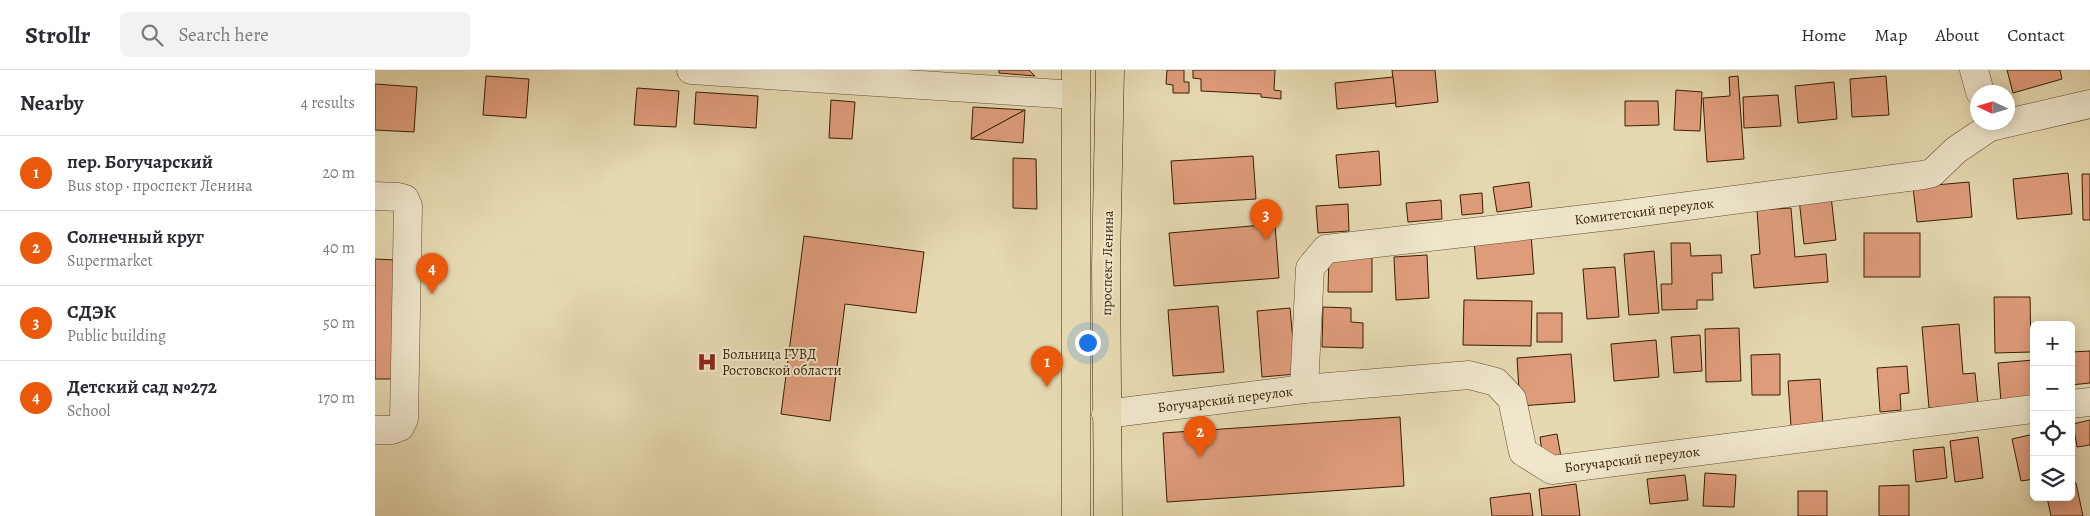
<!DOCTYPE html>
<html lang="en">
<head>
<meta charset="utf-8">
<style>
  body { margin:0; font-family:Alegreya,serif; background:#f2f2f3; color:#2b2b33 }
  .controls { position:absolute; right:15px; bottom:15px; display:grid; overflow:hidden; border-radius:8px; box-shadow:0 2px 12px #0003 }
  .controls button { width:45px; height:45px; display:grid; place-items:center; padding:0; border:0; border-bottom:1px solid #e1e1e2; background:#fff; color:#2b2b33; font:25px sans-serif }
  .compass { position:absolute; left:1595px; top:15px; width:45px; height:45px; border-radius:50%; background:#fff; box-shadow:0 2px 12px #0003; rotate:274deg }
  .you { position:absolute; left:712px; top:272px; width:18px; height:18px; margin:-12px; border:4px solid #fff; border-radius:50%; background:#1a73e8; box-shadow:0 0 0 8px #1a73e833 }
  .badge { display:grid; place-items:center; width:32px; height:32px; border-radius:50%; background:#ea580c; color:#fff; font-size:16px; font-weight:700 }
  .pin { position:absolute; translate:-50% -41px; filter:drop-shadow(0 1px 2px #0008) }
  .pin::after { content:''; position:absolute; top:26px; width:18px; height:15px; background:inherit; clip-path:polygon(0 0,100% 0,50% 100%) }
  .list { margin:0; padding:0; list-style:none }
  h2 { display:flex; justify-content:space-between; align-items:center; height:65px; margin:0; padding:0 20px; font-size:21px }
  h2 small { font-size:16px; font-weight:400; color:#7c7c81 }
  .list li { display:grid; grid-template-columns:32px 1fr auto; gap:15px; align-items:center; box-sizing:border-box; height:75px; padding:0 20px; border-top:1px solid #e1e1e2 }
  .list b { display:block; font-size:19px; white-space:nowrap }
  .list p { margin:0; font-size:16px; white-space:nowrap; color:#7c7c81 }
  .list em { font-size:16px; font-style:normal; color:#7c7c81 }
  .icon { flex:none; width:28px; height:28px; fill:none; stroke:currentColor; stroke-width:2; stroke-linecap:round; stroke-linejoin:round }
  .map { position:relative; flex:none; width:1715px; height:446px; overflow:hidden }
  header { display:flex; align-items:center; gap:30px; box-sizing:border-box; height:70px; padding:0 25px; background:#fff; border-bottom:1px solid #e1e1e2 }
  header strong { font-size:24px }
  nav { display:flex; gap:28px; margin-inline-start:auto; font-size:18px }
  .search { width:350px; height:45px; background:#f2f2f3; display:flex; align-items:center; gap:12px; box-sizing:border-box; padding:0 18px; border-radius:8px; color:#7c7c81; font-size:19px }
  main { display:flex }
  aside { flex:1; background:#fff }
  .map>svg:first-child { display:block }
  .building { fill:#df9c7b; stroke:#381e02 }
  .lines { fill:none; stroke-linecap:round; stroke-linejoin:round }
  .minor-casing { stroke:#644d2e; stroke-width:29 }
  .major-casing { stroke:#381e02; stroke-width:29 }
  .minor { stroke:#efe6cc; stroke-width:28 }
  .major { stroke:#e6d9b1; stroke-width:28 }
  .labels { text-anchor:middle; stroke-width:4; stroke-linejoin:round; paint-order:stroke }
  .street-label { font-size:14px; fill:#381e02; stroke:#efe6cc }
  .poi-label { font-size:14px; fill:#381e02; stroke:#efe6cc; text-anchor:start }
</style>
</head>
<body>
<header>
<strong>Strollr</strong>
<div class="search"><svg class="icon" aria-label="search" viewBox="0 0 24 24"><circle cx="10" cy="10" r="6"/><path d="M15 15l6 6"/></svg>Search here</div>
<nav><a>Home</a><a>Map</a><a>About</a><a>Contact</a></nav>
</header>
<main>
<aside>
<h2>Nearby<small>4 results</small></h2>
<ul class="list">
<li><span class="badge">1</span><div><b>пер. Богучарский</b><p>Bus stop · проспект Ленина</p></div><em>20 m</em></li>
<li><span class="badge">2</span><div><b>Солнечный круг</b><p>Supermarket</p></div><em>40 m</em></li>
<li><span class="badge">3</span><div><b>СДЭК</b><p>Public building</p></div><em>50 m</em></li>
<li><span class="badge">4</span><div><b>Детский сад №272</b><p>School</p></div><em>170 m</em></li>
</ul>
</aside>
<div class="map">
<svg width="1715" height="446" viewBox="0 0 1715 446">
  <rect width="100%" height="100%" fill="#e6d9b1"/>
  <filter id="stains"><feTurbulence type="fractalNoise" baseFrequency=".004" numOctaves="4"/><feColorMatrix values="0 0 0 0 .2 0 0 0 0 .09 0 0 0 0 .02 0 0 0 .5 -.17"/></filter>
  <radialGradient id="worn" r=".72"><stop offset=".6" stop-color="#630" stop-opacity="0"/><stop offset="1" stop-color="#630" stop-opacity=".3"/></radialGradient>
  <!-- building -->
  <g class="building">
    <path d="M 624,0 L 654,0 L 660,6 L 624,3 Z"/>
    <path d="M 792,0 L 809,0 L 809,12 L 814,12 L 814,23 L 798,23 L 798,15 L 791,14 Z"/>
    <path d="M 818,0 L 900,0 L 899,20 L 906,21 L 906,29 L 886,27 L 886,24 L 826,21 L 826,9 L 818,8 Z"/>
    <path d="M 1017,0 L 1060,0 L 1063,32 L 1021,37 Z"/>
    <path d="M 1632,0 L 1685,0 L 1687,9 L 1638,23 Z"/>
    <path d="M 111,6 L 154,9 L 151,48 L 108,45 Z"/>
    <path d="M 1363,6 L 1369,89 L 1332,92 L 1328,28 L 1355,26 L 1354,7 Z"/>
    <path d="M 1511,6 L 1514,45 L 1477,47 L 1475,9 Z"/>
    <path d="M 1018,7 L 1021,33 L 962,39 L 960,13 Z"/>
    <path d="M 1459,12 L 1462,49 L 1423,53 L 1420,16 Z"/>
    <path d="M 0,14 L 42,17 L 39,62 L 0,60 Z"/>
    <path d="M 262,18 L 304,21 L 301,57 L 259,55 Z"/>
    <path d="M 1301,20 L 1327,22 L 1325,61 L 1299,60 Z"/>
    <path d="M 321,22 L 383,26 L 381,58 L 319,54 Z"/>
    <path d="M 1403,25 L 1406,56 L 1369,58 L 1368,27 Z"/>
    <path d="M 456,30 L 480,32 L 477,69 L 454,68 Z"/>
    <path d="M 1250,31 L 1283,31 L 1284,55 L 1250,56 Z"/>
    <path d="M 598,37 L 650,40 L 596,69 Z"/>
    <path d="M 650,40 L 648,73 L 596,69 Z"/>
    <path d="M 1004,81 L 1006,115 L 964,118 L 961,85 Z"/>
    <path d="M 878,86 L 881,129 L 799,134 L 796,91 Z"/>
    <path d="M 638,88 L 661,89 L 662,139 L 638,138 Z"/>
    <path d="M 1693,103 L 1697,144 L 1642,149 L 1638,109 Z"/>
    <path d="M 1707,104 L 1715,104 L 1715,150 L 1708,150 Z"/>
    <path d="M 1154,112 L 1157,137 L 1122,142 L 1118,117 Z"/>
    <path d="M 1594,112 L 1597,147 L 1542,152 L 1538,117 Z"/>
    <path d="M 1107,123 L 1108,143 L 1087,145 L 1085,125 Z"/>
    <path d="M 1456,126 L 1461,170 L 1429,174 L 1424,129 Z"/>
    <path d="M 1066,130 L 1067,149 L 1033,152 L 1031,133 Z"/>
    <path d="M 973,134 L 974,161 L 943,163 L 941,136 Z"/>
    <path d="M 1416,138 L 1420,187 L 1451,184 L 1453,212 L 1379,218 L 1376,185 L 1385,184 L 1382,140 Z"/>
    <path d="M 900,154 L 904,208 L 799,216 L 794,163 Z"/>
    <rect x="1489" y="163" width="56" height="44"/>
    <path d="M 1156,164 L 1159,204 L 1102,209 L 1099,169 Z"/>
    <path d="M 429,166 L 549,182 L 541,243 L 470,234 L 455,351 L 406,344 Z"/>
    <path d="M 1296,173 L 1315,173 L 1316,186 L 1346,185 L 1347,203 L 1337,203 L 1338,230 L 1322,230 L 1322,239 L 1287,240 L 1286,214 L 1297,214 Z"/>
    <path d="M 1279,181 L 1284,243 L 1254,245 L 1249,184 Z"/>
    <path d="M 954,183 L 997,183 L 997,222 L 953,222 Z"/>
    <path d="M 1052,185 L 1054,228 L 1021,230 L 1019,187 Z"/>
    <path d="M 0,189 L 20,190 L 17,309 L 0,309 Z"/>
    <path d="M 1240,197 L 1244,247 L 1212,249 L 1208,199 Z"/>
    <path d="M 1619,227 L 1655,227 L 1656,282 L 1620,283 Z"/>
    <path d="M 1089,230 L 1157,231 L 1156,276 L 1088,275 Z"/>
    <path d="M 843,236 L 849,302 L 798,306 L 793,240 Z"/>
    <path d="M 948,237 L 976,238 L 976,252 L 988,253 L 988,278 L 947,277 Z"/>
    <path d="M 915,238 L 921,304 L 887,307 L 882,241 Z"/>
    <rect x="1162" y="243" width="25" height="29"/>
    <path d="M 1584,254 L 1588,304 L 1600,303 L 1603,334 L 1554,338 L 1547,257 Z"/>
    <path d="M 1364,258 L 1366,311 L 1331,312 L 1330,259 Z"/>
    <path d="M 1325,265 L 1327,301 L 1299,303 L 1296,267 Z"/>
    <path d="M 1281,270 L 1284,307 L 1239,311 L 1236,274 Z"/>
    <path d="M 1715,281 L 1715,313 L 1696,315 L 1696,282 Z"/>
    <path d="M 1196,284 L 1200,332 L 1145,336 L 1142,288 Z"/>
    <path d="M 1405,284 L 1405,325 L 1377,325 L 1376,285 Z"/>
    <path d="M 1659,290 L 1659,330 L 1626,332 L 1623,293 Z"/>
    <path d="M 1532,296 L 1534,323 L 1525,324 L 1526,340 L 1505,342 L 1502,298 Z"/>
    <path d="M 1445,309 L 1448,355 L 1416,357 L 1413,311 Z"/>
    <path d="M 1025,347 L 1029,416 L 792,432 L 788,363 Z"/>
    <path d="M 1715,350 L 1715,375 L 1702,377 L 1698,354 Z"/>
    <path d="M 1182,364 L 1186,387 L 1167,383 L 1165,367 Z"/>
    <path d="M 1659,364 L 1659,409 L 1646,411 L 1637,369 Z"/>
    <path d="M 1603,367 L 1608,408 L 1580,412 L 1575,371 Z"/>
    <path d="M 1569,377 L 1572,408 L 1541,412 L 1538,380 Z"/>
    <path d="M 1330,403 L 1361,405 L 1359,437 L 1328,436 Z"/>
    <path d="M 1310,405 L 1313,430 L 1275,434 L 1272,409 Z"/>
    <path d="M 1701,413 L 1708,446 L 1676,446 L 1672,427 L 1696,427 L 1696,414 Z"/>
    <path d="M 1201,414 L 1205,446 L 1167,446 L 1164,419 Z"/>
    <path d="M 1534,415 L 1534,446 L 1504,446 L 1504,416 Z"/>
    <rect x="1423" y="421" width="29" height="25"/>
    <path d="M 1155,423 L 1158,446 L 1117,446 L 1115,428 Z"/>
  </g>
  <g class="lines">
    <defs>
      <g id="minor">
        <path d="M 316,0 L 701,25"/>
        <path d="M 1599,0 L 1605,22"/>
        <path d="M 0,126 L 23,127 L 30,129 L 33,136 L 29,349 L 25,357 L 17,360 L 0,360"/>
        <path d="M 929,319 L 935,198 L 951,179 L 1244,145 L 1548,105 L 1557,103 L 1581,80 L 1615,57 L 1715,34"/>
        <path d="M 1696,334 L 1715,332"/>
        <path d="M 731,344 L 929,319 L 1094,305 L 1121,312 L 1137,329 L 1148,382 L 1177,400 L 1659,339"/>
      </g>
      <g id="major">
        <path d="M 701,0 L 701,446"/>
        <path d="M 733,446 L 731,195 L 735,0"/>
      </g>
    </defs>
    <!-- minor casing -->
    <use href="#minor" class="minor-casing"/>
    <!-- major casing -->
    <use href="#major" class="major-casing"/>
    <!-- minor -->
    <use href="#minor" class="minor"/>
    <!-- major -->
    <use href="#major" class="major"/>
  </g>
  <!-- icons -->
  <defs>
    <symbol id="hospital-bare" viewBox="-9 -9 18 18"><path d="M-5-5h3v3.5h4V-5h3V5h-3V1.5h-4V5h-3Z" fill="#8f2418" stroke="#efe6cc" stroke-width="2.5" paint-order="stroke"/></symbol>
  </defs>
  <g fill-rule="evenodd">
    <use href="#hospital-bare" x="318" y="278" width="28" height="28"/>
  </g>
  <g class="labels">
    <!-- street labels -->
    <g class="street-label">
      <text transform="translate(1269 141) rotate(-7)" y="5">Комитетский переулок</text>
      <text transform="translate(732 193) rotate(-89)" y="5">проспект Ленина</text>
      <text transform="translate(850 329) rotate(-7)" y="5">Богучарский переулок</text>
      <text transform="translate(1257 389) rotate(-7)" y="5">Богучарский переулок</text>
    </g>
    <!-- poi labels -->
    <g class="poi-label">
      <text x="347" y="289">Больница ГУВД<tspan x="347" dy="16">Ростовской области</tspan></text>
    </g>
  </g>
  <rect width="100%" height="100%" filter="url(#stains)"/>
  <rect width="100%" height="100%" fill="url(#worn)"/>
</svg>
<div class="controls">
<button>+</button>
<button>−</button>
<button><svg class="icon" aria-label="locate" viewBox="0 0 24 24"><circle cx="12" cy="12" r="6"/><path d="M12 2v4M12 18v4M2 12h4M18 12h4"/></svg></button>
<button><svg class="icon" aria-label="layers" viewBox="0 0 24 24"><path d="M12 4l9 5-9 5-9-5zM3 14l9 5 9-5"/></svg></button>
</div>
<svg class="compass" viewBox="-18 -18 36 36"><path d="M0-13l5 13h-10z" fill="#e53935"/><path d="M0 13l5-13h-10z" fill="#7c7c81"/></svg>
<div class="you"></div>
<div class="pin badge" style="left:672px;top:317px">1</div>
<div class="pin badge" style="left:825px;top:387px">2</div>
<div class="pin badge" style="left:891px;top:170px">3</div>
<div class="pin badge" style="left:57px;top:224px">4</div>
</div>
</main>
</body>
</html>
